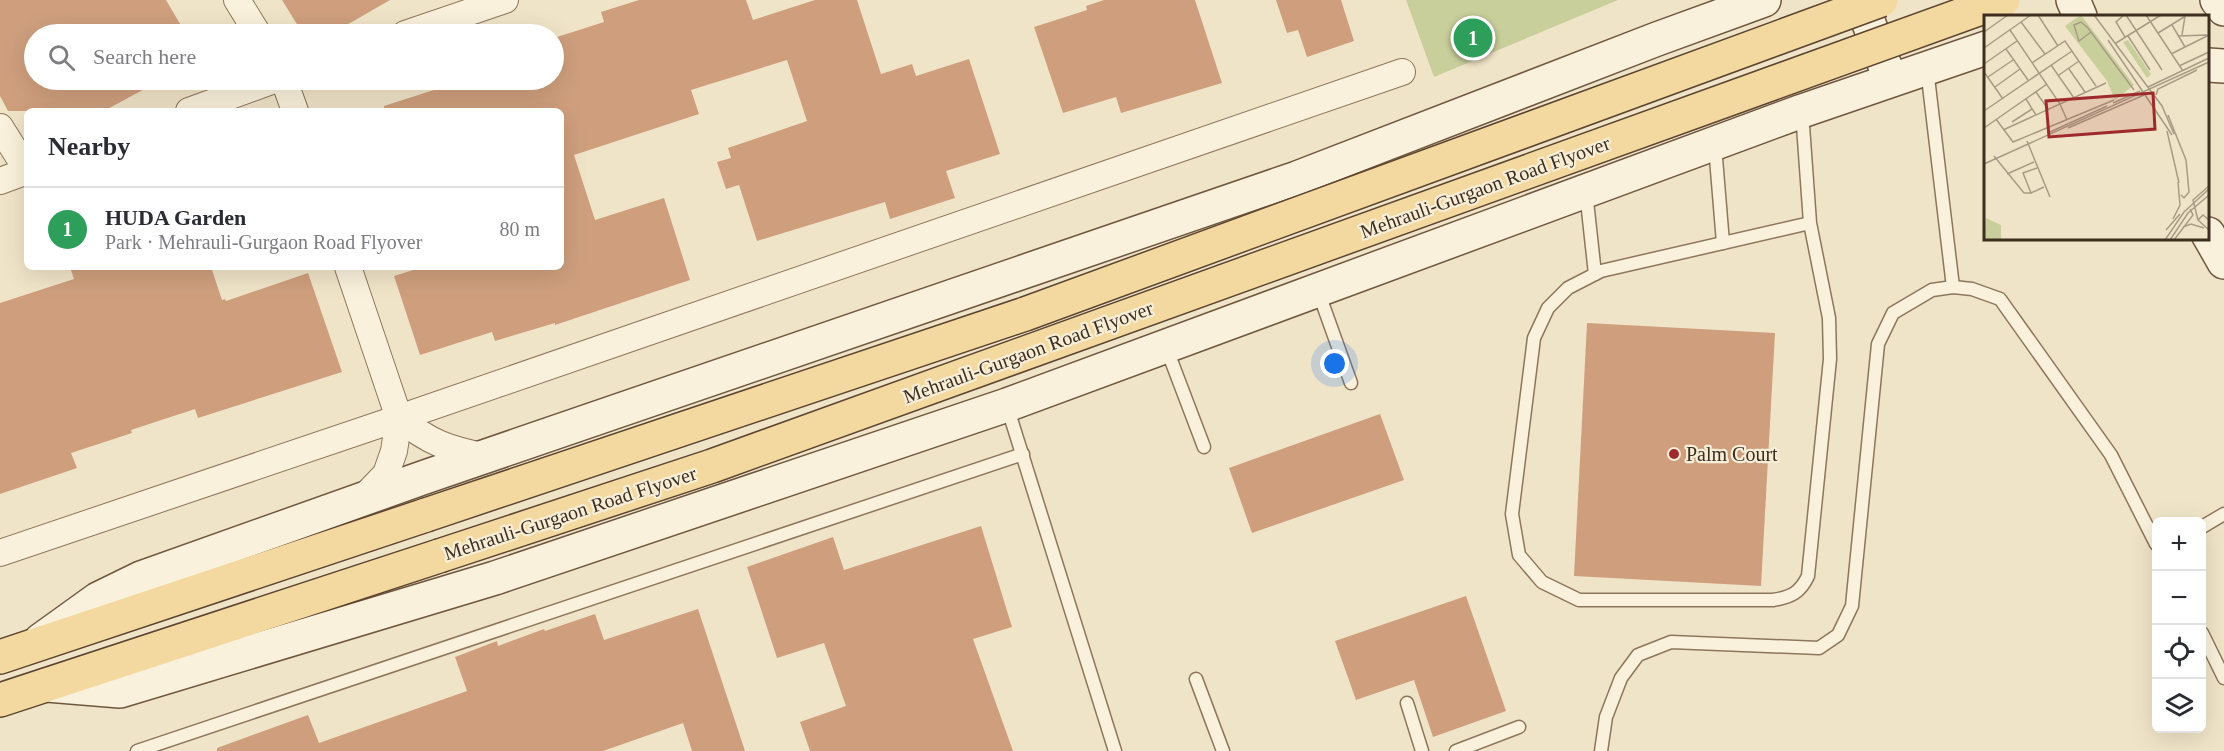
<!DOCTYPE html>
<html lang="en">
<head>
<meta charset="utf-8">
<style>
  body { margin:0; font-family:"Times New Roman",serif; background:#f7f7f7; color:#2b2b33 }
  .controls { position:absolute; right:18px; bottom:18px; display:grid; overflow:hidden; border-radius:9px; box-shadow:0 6px 24px #0002 }
  .controls button { width:54px; height:54px; display:grid; place-items:center; padding:0; border:0; border-bottom:2px solid #e1e1e2; background:#fff; color:#2b2b33; font:30px sans-serif }
  .you { position:absolute; left:1335px; top:364px; width:21px; height:21px; margin:-15px; border:4px solid #fff; border-radius:50%; background:#1a73e8; box-shadow:0 0 0 9px #1a73e833 }
  .badge { display:grid; place-items:center; width:39px; height:39px; border-radius:50%; background:#2563eb; color:#fff; font-size:20px; font-weight:700 }
  .pin { position:absolute; translate:-50% -50%; border:3px solid #fff; box-shadow:0 2px 6px #0006 }
  .list { margin:0; padding:0; list-style:none }
  h2 { display:flex; justify-content:space-between; align-items:center; height:78px; margin:0; padding:0 24px; font-size:26px }
  h2 small { font-size:20px; font-weight:400; color:#7c7c81 }
  .list li { display:grid; grid-template-columns:39px 1fr auto; gap:18px; align-items:center; box-sizing:border-box; height:84px; padding:0 24px; border-top:2px solid #e1e1e2 }
  .list b { display:block; font-size:22px; white-space:nowrap }
  .list p { margin:0; font-size:20px; white-space:nowrap; color:#7c7c81 }
  .list em { font-size:20px; font-style:normal; color:#7c7c81 }
  .icon { flex:none; width:33px; height:33px; fill:none; stroke:currentColor; stroke-width:2; stroke-linecap:round; stroke-linejoin:round }
  .map { position:relative; flex:none; width:2224px; height:751px; overflow:hidden }
  .search { position:absolute; background:#fff; box-shadow:0 6px 24px #0002; left:24px; top:24px; width:540px; height:66px; display:flex; align-items:center; gap:15px; box-sizing:border-box; padding:0 21px; border-radius:33px; color:#7c7c81; font-size:22px }
  .panel { position:absolute; background:#fff; box-shadow:0 6px 24px #0002; left:24px; top:108px; width:540px; height:162px; border-radius:9px }
  .map>svg:first-child { display:block }
  .green { fill:#c9cf9b }
  .building { fill:#cf9f7d }
  .lines { fill:none; stroke-linecap:round; stroke-linejoin:round }
  .lane-casing { stroke:#8d765c; stroke-width:15 }
  .street-casing { stroke:#8d765c; stroke-width:28 }
  .secondary-casing { stroke:#6f573f; stroke-width:36 }
  .primary-casing { stroke:#5b4430; stroke-width:36 }
  .lane { stroke:#faf1dc; stroke-width:12 }
  .street { stroke:#faf1dc; stroke-width:26 }
  .secondary { stroke:#faf1dc; stroke-width:33 }
  .primary { stroke:#f3d9a0; stroke-width:33 }
  .primary-bridge-casing { stroke:#5b4430; stroke-width:36; stroke-linecap:butt }
  .primary-bridge { stroke:#f3d9a0; stroke-width:33 }
  .poi-dot { fill:#9e2a2b; stroke:#f7eed8; stroke-width:2 }
  .labels { text-anchor:middle; stroke-width:4.5; stroke-linejoin:round; paint-order:stroke }
  .street-label { font-size:20px; fill:#3d2e20; stroke:#f7eed8 }
  .poi-label { font-size:20px; fill:#3d2e20; stroke:#f7eed8; text-anchor:start }
  .inset-road { fill:none; stroke:#a89b85; stroke-width:1.5 }
  .view { fill:#9e2a2b; fill-opacity:0.15; stroke:#9e2a2b; stroke-width:3 }
  .inset-edge { fill:none; stroke:#3d2e20; stroke-width:3 }
</style>
</head>
<body>
<div class="map">
<svg width="2224" height="751" viewBox="0 0 2224 751">
  <rect width="100%" height="100%" fill="#f0e4c8"/>
  <!-- green -->
  <path class="green" d="M 1406,0 L 1618,0 L 1434,77 Z"/>
  <!-- building -->
  <g class="building">
    <path d="M 0,0 L 166,0 L 186,34 L 34,34 L 34,80 L 161,80 L 104,111 L 8,111 L 0,96 Z"/>
    <path d="M 282,0 L 390,0 L 331,34 L 303,34 Z"/>
    <path d="M 639,0 L 746,0 L 753,20 L 815,0 L 857,0 L 881,74 L 912,64 L 916,76 L 969,59 L 1000,154 L 946,171 L 955,198 L 890,219 L 885,202 L 757,241 L 739,185 L 726,189 L 717,162 L 731,158 L 728,148 L 807,121 L 787,60 L 691,90 L 699,114 L 574,155 L 595,220 L 664,198 L 690,280 L 555,325 L 555,323 L 495,341 L 492,332 L 420,355 L 394,276 L 423,267 L 561,267 L 561,111 L 384,111 L 384,106 L 465,80 L 554,80 L 554,38 L 604,22 L 601,12 Z"/>
    <path d="M 1104,0 L 1195,0 L 1222,83 L 1121,113 L 1116,97 L 1063,113 L 1034,27 L 1087,10 L 1086,6 Z"/>
    <path d="M 1276,0 L 1341,0 L 1354,41 L 1307,57 L 1298,30 L 1287,33 Z"/>
    <path d="M 70,267 L 211,267 L 222,300 L 225,299 L 226,301 L 308,273 L 342,372 L 198,418 L 195,409 L 131,430 L 132,433 L 71,453 L 77,468 L 0,494 L 0,303 L 74,279 Z"/>
    <path d="M 1587,323 L 1775,333 L 1761,586 L 1574,576 Z"/>
    <path d="M 1380,414 L 1404,480 L 1252,533 L 1229,468 Z"/>
    <path d="M 981,526 L 1012,627 L 973,639 L 1013,751 L 810,751 L 800,722 L 846,706 L 824,643 L 777,658 L 747,567 L 833,537 L 844,570 Z"/>
    <path d="M 1466,596 L 1506,711 L 1433,737 L 1414,680 L 1356,700 L 1335,641 Z"/>
    <path d="M 698,609 L 745,751 L 692,751 L 683,723 L 603,751 L 217,751 L 217,748 L 308,715 L 319,743 L 467,691 L 455,657 L 497,641 L 498,646 L 544,629 L 545,631 L 595,614 L 604,640 Z"/>
  </g>
  <g class="lines">
    <defs>
      <g id="lane">
        <path d="M 1927,69 L 1953,287"/>
        <path d="M 1802,112 L 1810,223 L 1829,318 L 1830,359 L 1808,576 C 1800,593 1791,597 1773,600 L 1579,600 L 1542,582 L 1519,555 L 1512,514 L 1534,338 L 1548,308 L 1568,288 L 1601,271 L 1810,223"/>
        <path d="M 1715,146 L 1723,243"/>
        <path d="M 1586,192 L 1595,274"/>
        <path d="M 1318,291 L 1351,383"/>
        <path d="M 1166,347 L 1204,447"/>
        <path d="M 1007,406 L 1115,751"/>
        <path d="M 2202,527 L 2224,514"/>
        <path d="M 2202,633 L 2224,678"/>
        <path d="M 1196,679 L 1223,751"/>
        <path d="M 1407,703 L 1422,751"/>
        <path d="M 137,751 L 1023,454"/>
        <path d="M 1456,751 L 1519,727"/>
        <path d="M 1601,751 L 1606,717 L 1621,678 L 1638,655 L 1671,642 L 1819,648 L 1838,635 L 1852,606 L 1878,344 L 1893,313 L 1932,290 L 1953,287 L 1972,289 L 2000,299 L 2111,455 L 2156,544"/>
      </g>
      <g id="street">
        <path d="M 237,0 L 258,34"/>
        <path d="M 405,34 L 505,0"/>
        <path d="M 284,80 L 295,111"/>
        <path d="M 189,111 L 274,80"/>
        <path d="M 0,127 L 27,170"/>
        <path d="M 0,181 L 27,171"/>
        <path d="M 348,267 L 399,418 L 394,451 L 386,474 L 363,498"/>
        <path d="M 399,418 C 430,443 448,449 487,457"/>
        <path d="M 0,553 L 399,418 L 1402,72"/>
      </g>
      <g id="secondary">
        <path d="M 1860,0 L 1887,71"/>
        <path d="M 2073,0 L 2080,16"/>
        <path d="M 2217,0 L 2224,9"/>
        <path d="M 2208,65 L 2224,66"/>
        <path d="M 2208,234 L 2224,262"/>
        <path d="M 41,640 L 98,599 L 141,578 L 425,477 L 1297,178 L 1657,39 L 1764,0"/>
        <path d="M 47,685 L 120,691 L 495,578 L 1007,405 L 1802,111 L 1986,48"/>
      </g>
      <g id="primary">
        <path d="M 0,657 L 426,515"/>
        <path d="M 0,700 L 439,556"/>
      </g>
    </defs>
    <!-- lane casing -->
    <use href="#lane" class="lane-casing"/>
    <!-- street casing -->
    <use href="#street" class="street-casing"/>
    <!-- secondary casing -->
    <use href="#secondary" class="secondary-casing"/>
    <!-- primary casing -->
    <use href="#primary" class="primary-casing"/>
    <!-- lane -->
    <use href="#lane" class="lane"/>
    <!-- street -->
    <use href="#street" class="street"/>
    <!-- secondary -->
    <use href="#secondary" class="secondary"/>
    <!-- primary -->
    <use href="#primary" class="primary"/>
    <defs>
      <g id="primary-bridge">
        <path d="M 426,515 L 1025,314 L 1881,0"/>
        <path d="M 439,556 L 712,466 L 2003,0"/>
      </g>
    </defs>
    <!-- primary-bridge casing -->
    <use href="#primary-bridge" class="primary-bridge-casing"/>
    <!-- primary-bridge -->
    <use href="#primary-bridge" class="primary-bridge"/>
  </g>
  <!-- markers -->
  <circle class="poi-dot" cx="1674" cy="454" r="6"/>
  <g class="labels">
    <!-- street labels -->
    <g class="street-label">
      <text transform="translate(1485 187) rotate(-20)" y="7">Mehrauli-Gurgaon Road Flyover</text>
      <text transform="translate(1028 352) rotate(-20)" y="7">Mehrauli-Gurgaon Road Flyover</text>
      <text transform="translate(570 513) rotate(-18)" y="7">Mehrauli-Gurgaon Road Flyover</text>
    </g>
    <!-- poi labels -->
    <g class="poi-label">
      <text x="1686" y="461">Palm Court</text>
    </g>
  </g>
  <!-- overview -->
  <g transform="translate(1984 15)">
    <rect width="225" height="225" fill="#f0e4c8"/>
    <path d="M 97,0 L 150,70 L 131,85 L 123,66 L 81,11 ZM 144,25 L 167,59 L 163,63 L 139,27 ZM 2,203 L 17,210 L 17,225 L 0,225 Z" fill="#c9cf9b"/>
    <path class="inset-road" d="M 54,0 L 74,31M 110,0 L 178,91 L 190,119M 140,0 L 132,7 L 141,22M 142,0 L 178,55M 162,0 L 199,56M 37,7 L 61,39M 188,10 L 201,32M 26,15 L 76,89 L 83,105M 0,17 L 24,0M 107,17 L 95,26 L 90,10 L 97,7 L 104,13 L 150,75M 174,18 L 200,2M 198,20 L 201,1M 144,21 L 166,55M 194,21 L 223,20M 124,25 L 188,120M 132,28 L 177,0M 0,33 L 47,0M 22,34 L 44,65M 187,39 L 225,20M 48,48 L 81,26 L 112,71M 0,49 L 33,26M 67,50 L 90,83M 195,51 L 225,37M 85,54 L 101,77M 0,57 L 19,84M 75,60 L 95,46M 4,62 L 29,45M 11,72 L 36,54M 164,72 L 225,43M 52,77 L 64,94M 172,80 L 174,74 L 213,55M 42,84 L 52,100M 129,88 L 156,76M 0,96 L 88,36M 184,100 L 202,145 L 205,177 L 200,183 L 197,180M 12,104 L 29,127 L 130,85M 28,107 L 48,94M 0,113 L 63,69M 84,113 L 160,80M 19,115 L 122,68M 183,116 L 195,168M 66,117 L 123,91M 43,126 L 66,182M 10,141 L 40,178 L 47,178M 0,149 L 225,47M 53,153 L 39,158 L 47,178 L 60,172M 23,159 L 50,147M 189,204 L 196,190 L 194,167M 214,205 L 209,185 L 225,171M 225,205 L 219,200 L 214,205 L 225,215M 199,212 L 207,209 L 220,213M 182,215 L 196,199M 181,225 L 200,197 L 225,174M 186,225 L 204,198 L 225,180M 190,225 L 209,200 L 206,194"/>
    <path class="view" d="M 169,78 L 171,114 L 65,122 L 62,86 Z"/>
    <rect width="225" height="225" class="inset-edge"/>
  </g>
</svg>
<div class="controls">
<button>+</button>
<button>−</button>
<button><svg class="icon" aria-label="locate" viewBox="0 0 24 24"><circle cx="12" cy="12" r="6"/><path d="M12 2v4M12 18v4M2 12h4M18 12h4"/></svg></button>
<button><svg class="icon" aria-label="layers" viewBox="0 0 24 24"><path d="M12 4l9 5-9 5-9-5zM3 14l9 5 9-5"/></svg></button>
</div>
<div class="you"></div>
<div class="pin badge" style="left:1473px;top:38px;background:#2e9e5b">1</div>
<div class="search"><svg class="icon" aria-label="search" viewBox="0 0 24 24"><circle cx="10" cy="10" r="6"/><path d="M15 15l6 6"/></svg>Search here</div>
<section class="panel">
<h2>Nearby<small></small></h2>
<ul class="list">
<li><span class="badge" style="background:#2e9e5b">1</span><div><b>HUDA Garden</b><p>Park · Mehrauli-Gurgaon Road Flyover</p></div><em>80 m</em></li>
</ul>
</section>
</div>
</body>
</html>
